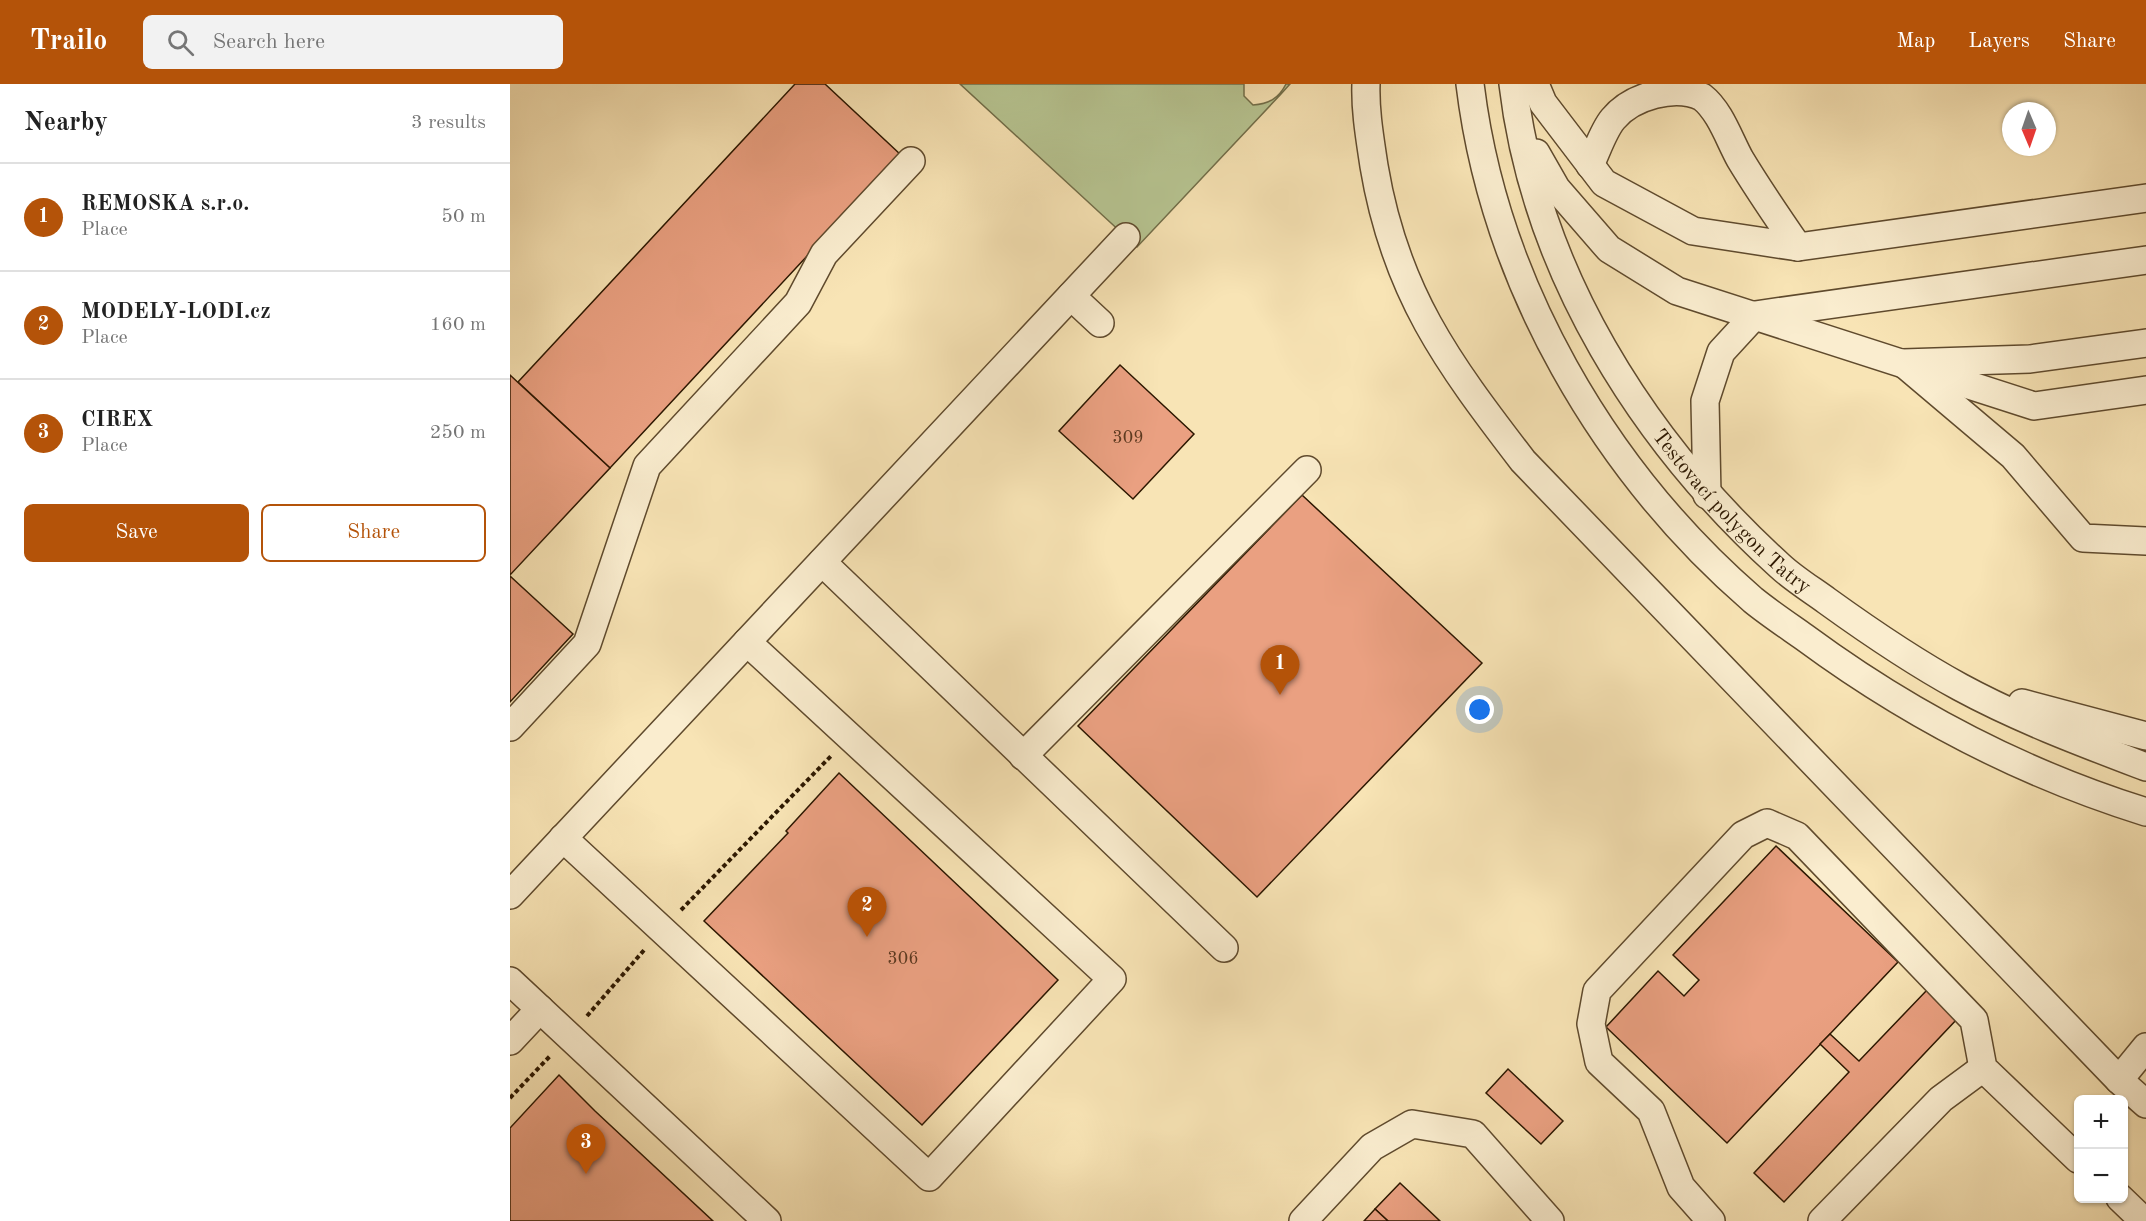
<!DOCTYPE html>
<html lang="en">
<head>
<meta charset="utf-8">
<style>
  body { margin:0; font-family:"Old Standard TT",serif; background:#f2f2f2; color:#222 }
  .controls { position:absolute; right:18px; bottom:18px; display:grid; overflow:hidden; border-radius:9px; box-shadow:0 2px 4px #0004 }
  .controls button { width:54px; height:54px; display:grid; place-items:center; padding:0; border:0; border-bottom:2px solid #e0e0e0; background:#fff; color:#222; font:30px sans-serif }
  .compass { position:absolute; left:1492px; top:18px; width:54px; height:54px; border-radius:50%; background:#fff; box-shadow:0 2px 4px #0004; rotate:178deg }
  .you { position:absolute; left:970px; top:626px; width:21px; height:21px; margin:-15px; border:4px solid #fff; border-radius:50%; background:#1a73e8; box-shadow:0 0 0 9px #1a73e833 }
  .badge { display:grid; place-items:center; width:39px; height:39px; border-radius:50%; background:#b45309; color:#fff; font-size:20px; font-weight:700 }
  .pin { position:absolute; translate:-50% -50px; filter:drop-shadow(0 2px 3px #0008) }
  .pin::after { content:''; position:absolute; top:32px; width:21px; height:18px; background:inherit; clip-path:polygon(0 0,100% 0,50% 100%) }
  .list { margin:0; padding:0; list-style:none }
  h2 { display:flex; justify-content:space-between; align-items:center; height:78px; margin:0; padding:0 24px; font-size:26px }
  h2 small { font-size:20px; font-weight:400; color:#767676 }
  .list li { display:grid; grid-template-columns:39px 1fr auto; gap:18px; align-items:center; box-sizing:border-box; height:108px; padding:0 24px; border-top:2px solid #e0e0e0 }
  .list b { display:block; font-size:22px; white-space:nowrap }
  .list p { margin:0; font-size:20px; white-space:nowrap; color:#767676 }
  .list em { font-size:20px; font-style:normal; color:#767676 }
  .actions { display:flex; gap:12px; padding:18px 24px }
  .actions a { flex:1; padding:14px 0; border:2px solid #b45309; border-radius:9px; text-align:center; font-size:21px; color:#b45309 }
  .actions .main { background:#b45309; color:#fff }
  .icon { flex:none; width:33px; height:33px; fill:none; stroke:currentColor; stroke-width:2; stroke-linecap:round; stroke-linejoin:round }
  .map { position:relative; flex:none; width:1636px; height:1137px; overflow:hidden }
  header { display:flex; align-items:center; gap:36px; box-sizing:border-box; height:84px; padding:0 30px; background:#b45309; color:#fff }
  header strong { font-size:28px }
  nav { display:flex; gap:33px; margin-inline-start:auto; font-size:21px }
  .search { width:420px; height:54px; background:#f2f2f2; display:flex; align-items:center; gap:15px; box-sizing:border-box; padding:0 21px; border-radius:9px; color:#767676; font-size:22px }
  main { display:flex }
  aside { flex:1; background:#fff }
  .map>svg:first-child { display:block }
  .green { fill:#b7c592; stroke:#726e49; stroke-width:1.5 }
  .building { fill:#eaa081; stroke:#2c1700; stroke-width:1.5 }
  .lines { fill:none; stroke-linecap:round; stroke-linejoin:round }
  .minor-casing { stroke:#5f4a2d; stroke-width:30 }
  .path { stroke:#2c1700; stroke-width:4; stroke-dasharray:4.5 3; stroke-linecap:butt }
  .minor { stroke:#faedcf; stroke-width:27 }
  .labels { text-anchor:middle; stroke-width:4.5; stroke-linejoin:round; paint-order:stroke }
  .number-label { font-size:18px; fill:#5c3920 }
  .street-label { font-size:21px; fill:#2c1700; stroke:#faedcf }
</style>
</head>
<body>
<header>
<strong>Trailo</strong>
<div class="search"><svg class="icon" aria-label="search" viewBox="0 0 24 24"><circle cx="10" cy="10" r="6"/><path d="M15 15l6 6"/></svg>Search here</div>
<nav><a>Map</a><a>Layers</a><a>Share</a></nav>
</header>
<main>
<aside>
<h2>Nearby<small>3 results</small></h2>
<ul class="list">
<li><span class="badge">1</span><div><b>REMOSKA s.r.o.</b><p>Place</p></div><em>50 m</em></li>
<li><span class="badge">2</span><div><b>MODELY-LODI.cz</b><p>Place</p></div><em>160 m</em></li>
<li><span class="badge">3</span><div><b>CIREX</b><p>Place</p></div><em>250 m</em></li>
</ul>
<div class="actions"><a class="main">Save</a><a>Share</a></div>
</aside>
<div class="map">
<svg width="1636" height="1137" viewBox="0 0 1636 1137">
  <rect width="100%" height="100%" fill="#f8e4b5"/>
  <filter id="stains"><feTurbulence type="fractalNoise" baseFrequency=".00333" numOctaves="4"/><feColorMatrix values="0 0 0 0 .2 0 0 0 0 .09 0 0 0 0 .02 0 0 0 .5 -.17"/></filter>
  <radialGradient id="worn" r=".72"><stop offset=".6" stop-color="#630" stop-opacity="0"/><stop offset="1" stop-color="#630" stop-opacity=".3"/></radialGradient>
  <!-- green -->
  <path class="green" d="M 450,0 L 734,0 L 734,12 L 743,21 C 759,20 769,14 776,0 L 780,0 L 771,10 L 627,163 Z"/>
  <!-- building -->
  <g class="building">
    <path d="M 285,0 L 315,0 L 391,71 L 100,384 L 8,298 Z"/>
    <path d="M 610,281 L 684,350 L 623,415 L 549,347 Z"/>
    <path d="M 0,291 L 100,384 L 0,491 Z"/>
    <path d="M 792,411 L 972,579 L 747,813 L 568,642 Z"/>
    <path d="M 0,492 L 63,550 L 0,618 Z"/>
    <path d="M 329,689 L 548,896 L 412,1041 L 194,837 L 278,749 L 276,747 Z"/>
    <path d="M 1266,762 L 1388,878 L 1217,1059 L 1096,943 L 1148,887 L 1174,912 L 1189,896 L 1163,871 Z"/>
    <path d="M 1417,906 L 1448,934 L 1274,1118 L 1244,1089 L 1339,988 L 1310,960 L 1320,950 L 1349,977 Z"/>
    <path d="M 998,985 L 1053,1037 L 1031,1060 L 976,1009 Z"/>
    <path d="M 49,991 L 85,1027 L 203,1137 L 0,1137 L 0,1044 Z"/>
    <path d="M 890,1099 L 930,1137 L 878,1137 L 865,1125 Z"/>
    <path d="M 865,1125 L 878,1137 L 854,1137 Z"/>
  </g>
  <g class="lines">
    <defs>
      <g id="minor">
        <path d="M 856,0 C 855,27 860,55 864,82 C 885,208 937,278 1013,377 L 1609,996 L 1636,1020"/>
        <path d="M 960,0 C 984,198 1093,386 1243,516 C 1259,529 1277,541 1294,553 C 1397,629 1514,690 1636,728"/>
        <path id="s1" d="M 1003,0 C 1025,187 1132,357 1270,482 C 1284,495 1302,506 1317,517 C 1360,548 1404,578 1450,603 C 1509,635 1573,659 1636,683"/>
        <path d="M 1025,0 L 1033,19 L 1094,99 L 1183,147 L 1288,163 L 1636,114"/>
        <path d="M 1026,69 L 1046,104 L 1099,165 L 1167,207 L 1524,322 L 1636,306"/>
        <path d="M 1080,81 C 1087,67 1093,47 1103,35 C 1122,12 1165,0 1192,13 C 1210,27 1219,55 1230,75 C 1248,105 1268,134 1288,163"/>
        <path d="M 561,212 L 590,239"/>
        <path d="M 1636,259 L 1520,275 L 1393,279 L 1503,372 L 1573,454 L 1636,457"/>
        <path d="M 1197,411 L 1195,317 L 1211,268 L 1245,231 L 1636,176"/>
        <path d="M 312,478 L 714,864"/>
        <path d="M 1512,619 L 1636,652"/>
        <path d="M 0,643 L 77,560 L 137,382 L 288,219 L 314,170 L 401,77"/>
        <path d="M 513,672 L 797,386"/>
        <path d="M 53,754 L 419,1093 L 602,895 L 237,558"/>
        <path d="M 0,811 L 616,153"/>
        <path d="M 0,897 L 257,1137"/>
        <path d="M 0,957 L 30,925"/>
        <path d="M 1609,996 L 1636,963"/>
        <path d="M 1610,1114 L 1634,1137"/>
        <path d="M 793,1137 L 862,1063 L 902,1040 L 963,1050 L 1040,1137"/>
        <path d="M 1201,1137 L 1171,1103 L 1141,1027 L 1089,978 L 1081,940 L 1087,907 L 1233,751 L 1257,739 L 1287,752 L 1464,936 L 1473,984 L 1568,1075"/>
        <path d="M 1312,1137 L 1431,1015 L 1473,984"/>
      </g>
    </defs>
    <!-- minor casing -->
    <use href="#minor" class="minor-casing"/>
    <!-- path -->
    <g class="path">
      <path d="M 171,826 L 321,672"/>
      <path d="M 77,932 L 135,865"/>
      <path d="M 0,1014 L 41,971"/>
    </g>
    <!-- minor -->
    <use href="#minor" class="minor"/>
  </g>
  <g class="labels">
    <!-- number labels -->
    <g class="number-label">
      <text x="618" y="359">309</text>
      <text x="393" y="880">306</text>
    </g>
    <!-- street labels -->
    <g class="street-label">
      <text dy="7" stroke="none"><textPath href="#s1" startOffset="490">Testovací polygon Tatry</textPath></text>
    </g>
  </g>
  <rect width="100%" height="100%" filter="url(#stains)"/>
  <rect width="100%" height="100%" fill="url(#worn)"/>
</svg>
<div class="controls">
<button>+</button>
<button>−</button>
</div>
<svg class="compass" viewBox="-18 -18 36 36"><path d="M0-13l5 13h-10z" fill="#e53935"/><path d="M0 13l5-13h-10z" fill="#767676"/></svg>
<div class="you"></div>
<div class="pin badge" style="left:770px;top:611px">1</div>
<div class="pin badge" style="left:357px;top:853px">2</div>
<div class="pin badge" style="left:76px;top:1090px">3</div>
</div>
</main>
</body>
</html>
